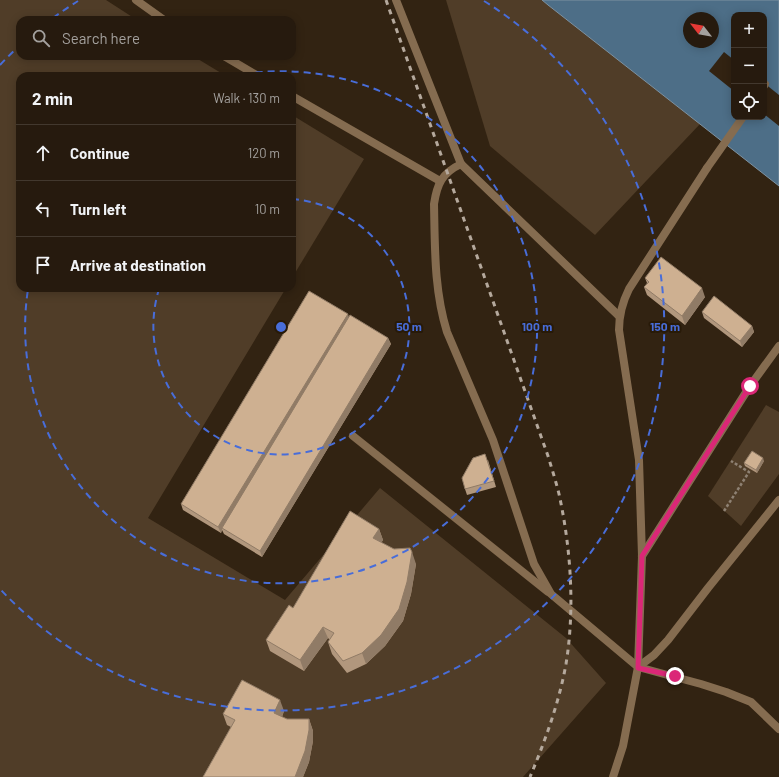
<!DOCTYPE html>
<html lang="en">
<head>
<meta charset="utf-8">
<style>
  body { margin:0; font-family:Barlow,sans-serif; background:#32271c; color:#f1f3f6 }
  .controls { position:absolute; right:12px; top:12px; display:grid; overflow:hidden; border-radius:8px; box-shadow:0 2px 10px #0003 }
  .controls button { width:36px; height:36px; display:grid; place-items:center; padding:0; border:0; border-bottom:1px solid #42382e; background:#261a0e; color:#f1f3f6; font:20px sans-serif }
  .compass { position:absolute; left:683px; top:12px; width:36px; height:36px; border-radius:50%; background:#261a0e; box-shadow:0 2px 10px #0003; rotate:301deg }
  .stop { position:absolute; width:12px; height:12px; margin:-9px; border:3px solid #db2777; border-radius:50%; background:#fff }
  .stop.end { background:#db2777; border-color:#fff; box-shadow:0 1px 4px #0008 }
  .list { margin:0; padding:0; list-style:none }
  h2 { display:flex; justify-content:space-between; align-items:center; height:52px; margin:0; padding:0 16px; font-size:17px }
  h2 small { font-size:13px; font-weight:400; color:#a4a19e }
  .list li { display:grid; grid-template-columns:26px 1fr auto; gap:12px; align-items:center; box-sizing:border-box; height:56px; padding:0 16px; border-top:1px solid #42382e }
  .list b { display:block; font-size:15px; white-space:nowrap }
  .list em { font-size:13px; font-style:normal; color:#a4a19e }
  .icon { flex:none; width:22px; height:22px; fill:none; stroke:currentColor; stroke-width:2; stroke-linecap:round; stroke-linejoin:round }
  .map { position:relative; flex:none; width:779px; height:777px; overflow:hidden }
  .search { position:absolute; background:#261a0e; box-shadow:0 2px 10px #0003; left:16px; top:16px; width:280px; height:44px; display:flex; align-items:center; gap:10px; box-sizing:border-box; padding:0 14px; border-radius:12px; color:#a4a19e; font-size:15px }
  .panel { position:absolute; background:#261a0e; box-shadow:0 2px 10px #0003; left:16px; top:72px; width:280px; height:220px; border-radius:12px }
  .map>svg:first-child { display:block }
  .green { fill:#503d28 }
  .water { fill:#4d6e87; stroke:#7e92a1; fill-rule:evenodd }
  .pier { fill:#322312 }
  .lines { fill:none; stroke-linecap:round; stroke-linejoin:round }
  .path { stroke:#8e8173; stroke-width:2.5; stroke-dasharray:3 2; stroke-linecap:butt }
  .lane { stroke:#856c50; stroke-width:8 }
  .street { stroke:#856c50; stroke-width:8 }
  .rail { stroke:#b5a99d; stroke-width:3; stroke-dasharray:5 5; stroke-linecap:butt }
  .wall { fill:#b1977d }
  .shaded-wall { fill:#907b66 }
  .building { fill:#ceb091; stroke:#907b66 }
  .route { stroke:#db2777; stroke-width:5 }
  .ring { fill:none; stroke:#486dd9; stroke-width:2; stroke-dasharray:7 5 }
  .centre { fill:#486dd9; stroke:#281a08; stroke-width:2 }
  .ring-label { font-size:12px; text-anchor:middle; font-weight:bold; fill:#486dd9; stroke:#281a08; stroke-width:4; stroke-linejoin:round; paint-order:stroke }
</style>
</head>
<body>
<div class="map">
<svg width="779" height="777" viewBox="0 0 779 777">
  <rect width="100%" height="100%" fill="#322312"/>
  <!-- green -->
  <g class="green">
    <path d="M 0,0 L 106,0 L 137,20 L 20,20 L 20,56 L 193,56 L 226,76 L 20,76 L 20,288 L 286,288 L 148,518 L 285,600 L 380,488 L 566,638 L 606,683 L 523,777 L 0,777 Z"/>
    <path d="M 446,0 L 542,0 L 700,124 L 595,235 L 490,146 Z"/>
    <path d="M 292,115 L 364,159 L 292,278 Z"/>
    <path d="M 766,405 L 779,412 L 779,474 L 741,526 L 708,496 Z"/>
  </g>
  <!-- water -->
  <path class="water" d="M 542,0 L 779,0 L 779,186 L 548,5 ZM 734,15 L 764,15 L 764,117 L 734,117 ZM 689,18 L 713,18 L 713,42 L 689,42 Z"/>
  <!-- pier -->
  <g class="pier">
    <path d="M 724,52 L 734,60 L 734,91 L 709,71 Z"/>
    <path d="M 764,83 L 779,95 L 779,126 L 764,114 Z"/>
  </g>
  <g class="lines">
    <!-- path -->
    <path class="path" d="M 724,511 L 749,472 L 731,461"/>
    <!-- lane -->
    <g class="lane">
      <path d="M 136,0 L 164,20"/>
      <path d="M 396,0 L 461,164 C 442,173 437,184 434,204 C 435,248 434,290 447,332 L 493,440 L 534,564 L 551,594 L 638,667 L 701,684 L 726,692 L 751,702 L 779,729"/>
      <path d="M 224,56 L 258,76"/>
      <path d="M 764,86 L 765,84"/>
      <path d="M 292,96 L 440,181"/>
      <path d="M 461,164 L 619,316"/>
      <path d="M 707,168 L 743,117"/>
      <path d="M 353,436 L 548,592"/>
      <path d="M 642,556 L 750,386 L 779,346"/>
      <path d="M 638,667 L 654,655 L 668,640 L 708,588 L 779,500"/>
    </g>
    <!-- street -->
    <path class="street" d="M 613,777 L 623,746 L 638,667 L 642,556 L 639,460 L 619,330 C 619,315 622,303 629,289 L 707,168"/>
    <!-- rail -->
    <path class="rail" d="M 386,0 L 548,456 C 552,469 556,482 559,494 C 571,549 575,609 566,664 C 559,703 545,741 530,777"/>
  </g>
  <!-- wall -->
  <g class="wall">
    <path d="M 645,278 L 705,297 L 685,325 L 647,295 L 644,287 L 647,283 Z"/>
    <path d="M 702,312 L 752,326 L 754,332 L 742,347 L 704,318 Z"/>
    <path d="M 349,318 L 388,338 L 391,344 L 262,557 L 224,534 L 222,530 L 221,533 L 183,510 L 181,504 Z"/>
    <path d="M 488,460 L 496,487 L 467,495 L 465,489 Z"/>
    <path d="M 764,461 L 757,473 L 745,466 L 744,463 Z"/>
    <path d="M 379,529 L 383,540 L 381,543 L 416,564 L 411,594 L 403,621 L 385,646 L 366,664 L 347,673 L 332,654 L 328,642 L 330,640 L 328,638 L 304,671 L 270,651 L 266,640 L 293,608 Z"/>
    <path d="M 284,711 L 282,717 L 287,719 L 309,719 L 313,731 L 313,741 L 309,762 L 303,777 L 203,777 L 231,727 L 227,725 L 223,714 Z"/>
  </g>
  <!-- shaded-wall -->
  <g class="shaded-wall">
    <path d="M 702,288 L 705,297 L 685,325 L 682,316 Z"/>
    <path d="M 348,314 L 350,320 L 222,528 L 222,530 L 221,533 L 218,527 Z"/>
    <path d="M 752,326 L 754,332 L 742,347 L 740,341 Z"/>
    <path d="M 388,338 L 391,344 L 262,557 L 260,551 Z"/>
    <path d="M 763,458 L 764,461 L 757,473 L 756,470 Z"/>
    <path d="M 379,529 L 383,540 L 377,550 L 373,538 Z"/>
    <path d="M 412,552 L 416,564 L 411,594 L 403,621 L 385,646 L 366,664 L 362,653 Z"/>
    <path d="M 323,627 L 328,638 L 304,671 L 300,660 Z"/>
    <path d="M 280,700 L 284,711 L 279,725 L 274,713 Z"/>
    <path d="M 309,719 L 313,731 L 313,741 L 309,762 L 303,777 L 295,777 Z"/>
  </g>
  <!-- building -->
  <g class="building">
    <path d="M 661,257 L 702,288 L 682,316 L 644,287 L 649,282 L 645,278 Z"/>
    <path d="M 309,291 L 348,314 L 218,527 L 181,504 Z"/>
    <path d="M 714,296 L 752,326 L 740,341 L 702,312 Z"/>
    <path d="M 350,315 L 388,338 L 260,551 L 222,528 Z"/>
    <path d="M 752,451 L 763,458 L 756,470 L 744,463 Z"/>
    <path d="M 485,454 L 494,481 L 465,489 L 462,478 L 473,458 Z"/>
    <path d="M 350,511 L 379,529 L 373,538 L 394,549 L 410,548 L 412,552 L 407,582 L 399,609 L 381,635 L 362,653 L 343,661 L 328,642 L 334,633 L 323,627 L 300,660 L 266,640 L 289,605 L 293,608 Z"/>
    <path d="M 242,680 L 280,700 L 274,713 L 287,719 L 309,719 L 309,730 L 305,751 L 295,777 L 203,777 L 235,720 L 223,714 Z"/>
  </g>
  <g class="lines">
    <!-- route -->
    <path class="route" d="M 675,676 L 638,668 L 642,556 L 750,386"/>
  </g>
  <!-- distance rings -->
  <g class="ring">
    <path d="M292 199A128 128 0 1 1 159 289"/>
    <path d="M232 76A256 256 0 1 1 28 289"/>
    <path d="M0 65A384 384 0 0 1 19 46M53 18A384 384 0 0 1 78 1M484 1A384 384 0 1 1 0 589"/>
  </g>
  <circle cx="281" cy="327" r="6" class="centre"/>
  <g class="ring-label">
    <text x="409" y="331">50 m</text>
    <text x="537" y="331">100 m</text>
    <text x="665" y="331">150 m</text>
  </g>
</svg>
<div class="controls">
<button>+</button>
<button>−</button>
<button><svg class="icon" aria-label="locate" viewBox="0 0 24 24"><circle cx="12" cy="12" r="6"/><path d="M12 2v4M12 18v4M2 12h4M18 12h4"/></svg></button>
</div>
<svg class="compass" viewBox="-18 -18 36 36"><path d="M0-13l5 13h-10z" fill="#e53935"/><path d="M0 13l5-13h-10z" fill="#a4a19e"/></svg>
<div class="stop" style="left:750px;top:386px"></div>
<div class="stop end" style="left:675px;top:676px"></div>
<div class="search"><svg class="icon" aria-label="search" viewBox="0 0 24 24"><circle cx="10" cy="10" r="6"/><path d="M15 15l6 6"/></svg>Search here</div>
<section class="panel">
<h2>2 min<small>Walk · 130 m</small></h2>
<ul class="list">
<li><svg class="icon" aria-label="ahead" viewBox="0 0 24 24"><path d="M12 20V5M6 11l6-6 6 6"/></svg><div><b>Continue</b></div><em>120 m</em></li>
<li><svg class="icon" aria-label="left" viewBox="0 0 24 24"><path d="M17 20v-9H6M10 6l-5 5 5 5"/></svg><div><b>Turn left</b></div><em>10 m</em></li>
<li><svg class="icon" aria-label="arrive" viewBox="0 0 24 24"><path d="M6 21V4h12l-3 4 3 4H6"/></svg><div><b>Arrive at destination</b></div></li>
</ul>
</section>
</div>
</body>
</html>
